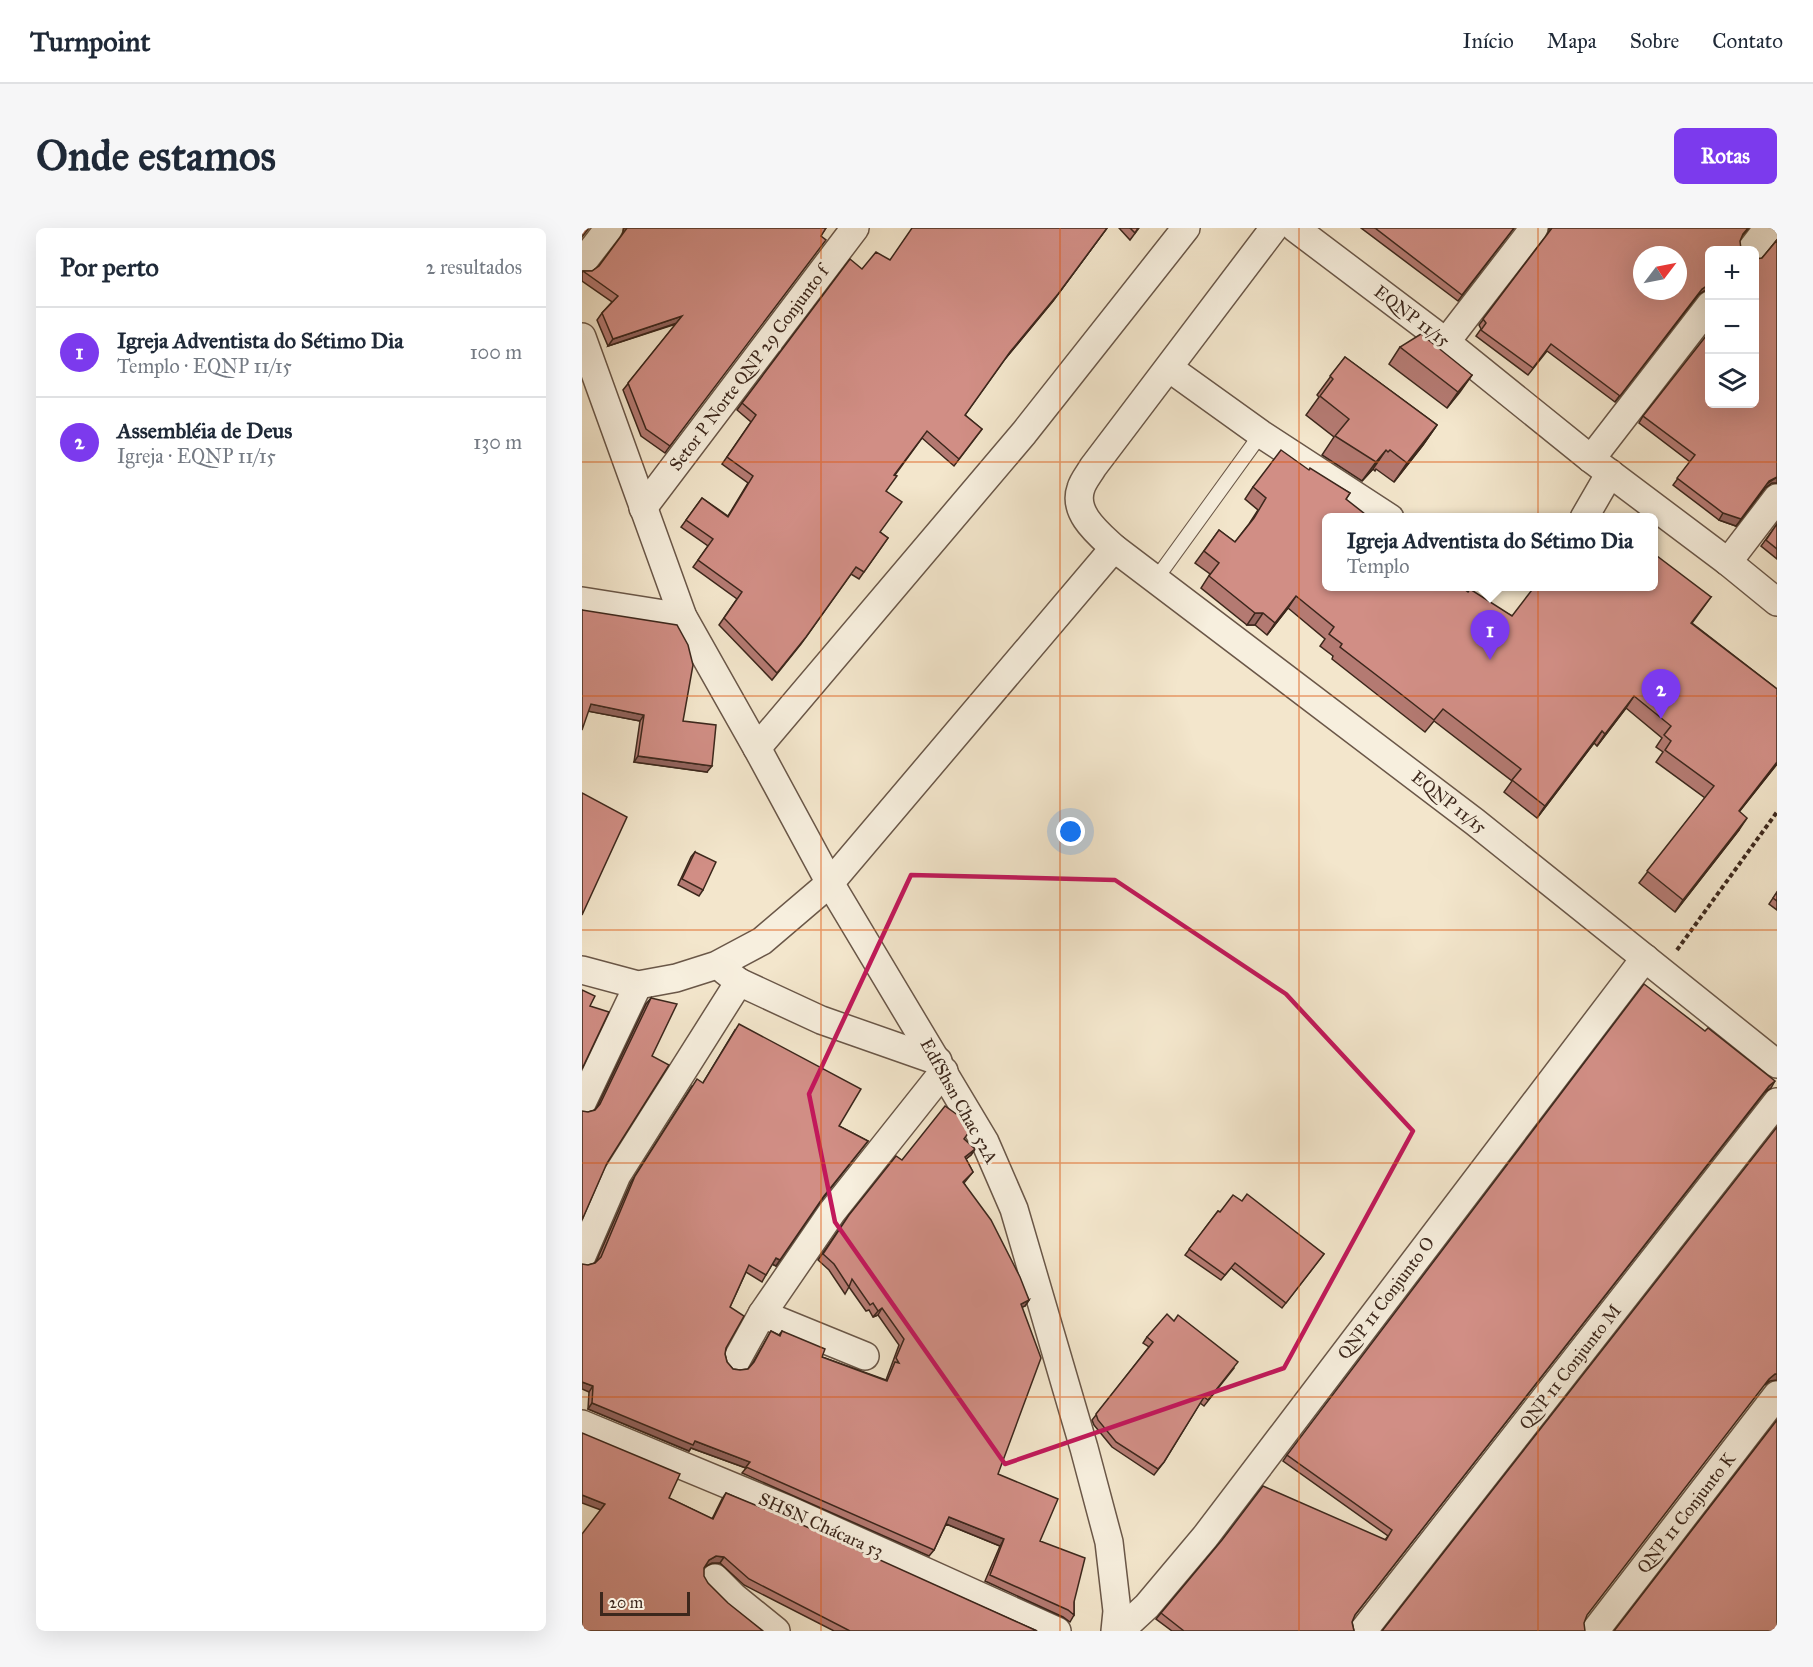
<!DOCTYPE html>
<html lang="pt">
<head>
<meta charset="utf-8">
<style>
  body { margin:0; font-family:"IM FELL Great Primer",serif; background:#f6f6f7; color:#1f2937 }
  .controls { position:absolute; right:18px; top:18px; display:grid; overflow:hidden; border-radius:9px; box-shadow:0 6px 24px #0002 }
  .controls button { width:54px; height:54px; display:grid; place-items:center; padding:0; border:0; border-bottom:2px solid #e0e1e3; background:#fff; color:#1f2937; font:30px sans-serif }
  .compass { position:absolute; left:1051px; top:18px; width:54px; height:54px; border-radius:50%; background:#fff; box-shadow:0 6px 24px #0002; rotate:58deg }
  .scale { position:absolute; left:18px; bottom:15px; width:90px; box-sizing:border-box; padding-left:6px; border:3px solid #3c271c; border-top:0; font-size:16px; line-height:21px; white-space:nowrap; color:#3c271c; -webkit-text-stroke:4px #f7efde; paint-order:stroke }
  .you { position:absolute; left:489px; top:604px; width:21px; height:21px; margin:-15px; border:4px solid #fff; border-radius:50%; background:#1a73e8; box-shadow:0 0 0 9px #1a73e833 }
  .badge { display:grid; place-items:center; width:39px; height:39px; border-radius:50%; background:#7c3aed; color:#fff; font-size:20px; font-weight:700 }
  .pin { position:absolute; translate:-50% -50px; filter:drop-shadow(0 2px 3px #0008) }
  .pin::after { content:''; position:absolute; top:32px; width:21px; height:18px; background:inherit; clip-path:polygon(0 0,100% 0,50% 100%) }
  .popup { position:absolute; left:740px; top:285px; width:336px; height:78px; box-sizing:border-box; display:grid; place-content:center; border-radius:9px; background:#fff; filter:drop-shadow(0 2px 4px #0005); font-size:20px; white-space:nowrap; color:#747a83 }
  .popup b { font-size:22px; color:#1f2937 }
  .popup::after { content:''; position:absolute; left:50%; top:100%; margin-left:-12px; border:12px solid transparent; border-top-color:#fff }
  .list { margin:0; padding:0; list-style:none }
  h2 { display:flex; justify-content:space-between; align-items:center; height:78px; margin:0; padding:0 24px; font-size:26px }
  h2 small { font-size:20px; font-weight:400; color:#747a83 }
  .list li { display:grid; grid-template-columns:39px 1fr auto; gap:18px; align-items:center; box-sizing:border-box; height:90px; padding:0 24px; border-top:2px solid #e0e1e3 }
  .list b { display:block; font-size:22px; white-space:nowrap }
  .list p { margin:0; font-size:20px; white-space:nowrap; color:#747a83 }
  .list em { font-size:20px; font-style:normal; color:#747a83 }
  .icon { flex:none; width:33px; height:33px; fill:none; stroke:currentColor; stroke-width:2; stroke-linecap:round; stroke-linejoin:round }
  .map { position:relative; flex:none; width:1195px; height:1403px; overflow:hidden; border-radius:9px }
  header { display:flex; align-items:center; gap:36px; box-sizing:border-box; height:84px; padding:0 30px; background:#fff; border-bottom:2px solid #e0e1e3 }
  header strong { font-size:28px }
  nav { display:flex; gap:33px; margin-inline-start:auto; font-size:21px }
  .intro { display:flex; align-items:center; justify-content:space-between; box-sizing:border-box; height:144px; padding:0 36px }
  h1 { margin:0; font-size:42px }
  .button { padding:15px 27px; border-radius:9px; background:#7c3aed; color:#fff; font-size:21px; font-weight:700 }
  main { display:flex; gap:36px; padding:0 36px }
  aside { flex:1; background:#fff; border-radius:9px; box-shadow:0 6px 24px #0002 }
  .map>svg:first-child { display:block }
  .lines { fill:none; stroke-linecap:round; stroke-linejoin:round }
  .lane-casing { stroke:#6a5748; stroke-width:16 }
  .street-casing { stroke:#6a5748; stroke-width:30 }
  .path { stroke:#3c271c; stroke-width:4; stroke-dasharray:4.5 3; stroke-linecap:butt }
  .lane { stroke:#f7efde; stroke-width:14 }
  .street { stroke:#f7efde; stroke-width:27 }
  .wall { fill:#b47a72; stroke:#3c271c; stroke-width:1.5 }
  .shaded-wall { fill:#92635d; stroke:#3c271c; stroke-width:1.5 }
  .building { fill:#d18e85; stroke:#3c271c; stroke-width:1.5; fill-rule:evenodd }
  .marked { fill:none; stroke:#c2185b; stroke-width:4.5; stroke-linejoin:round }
  .grid { fill:none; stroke:#df560d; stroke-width:1.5; stroke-opacity:0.55 }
  .labels { text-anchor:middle; stroke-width:6; stroke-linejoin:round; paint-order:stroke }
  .street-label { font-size:18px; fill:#3c271c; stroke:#f7efde }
</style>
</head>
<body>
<header>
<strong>Turnpoint</strong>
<nav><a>Início</a><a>Mapa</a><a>Sobre</a><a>Contato</a></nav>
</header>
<div class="intro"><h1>Onde estamos</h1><a class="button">Rotas</a></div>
<main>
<aside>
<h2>Por perto<small>2 resultados</small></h2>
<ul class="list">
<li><span class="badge">1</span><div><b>Igreja Adventista do Sétimo Dia</b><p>Templo · EQNP 11/15</p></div><em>100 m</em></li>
<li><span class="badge">2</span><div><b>Assembléia de Deus</b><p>Igreja · EQNP 11/15</p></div><em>130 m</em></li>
</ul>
</aside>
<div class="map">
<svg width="1195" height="1403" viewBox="0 0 1195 1403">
  <rect width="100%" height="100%" fill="#f3e6cc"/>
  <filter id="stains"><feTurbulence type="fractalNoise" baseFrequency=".00333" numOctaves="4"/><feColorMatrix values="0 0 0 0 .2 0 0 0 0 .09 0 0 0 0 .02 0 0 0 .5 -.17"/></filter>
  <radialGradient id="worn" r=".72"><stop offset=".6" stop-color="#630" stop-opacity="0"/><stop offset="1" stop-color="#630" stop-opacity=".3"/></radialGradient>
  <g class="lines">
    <defs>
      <path id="lane" d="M 574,351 L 679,206"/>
      <g id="street">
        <path d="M 692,0 L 511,239 C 507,246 501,253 499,260 C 490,285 517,306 532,320 L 893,594 L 1195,836"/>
        <path d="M 713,0 L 864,114 L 1009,231 L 1146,334 L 1195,374"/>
        <path d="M 1169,22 L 1186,0"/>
        <path d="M 0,35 L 27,0"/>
        <path d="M 0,109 L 101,389 L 175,520 L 248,655 L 403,914 L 432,981 L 502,1220 L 527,1314 L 535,1383 L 533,1403"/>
        <path d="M 864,114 L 952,0"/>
        <path d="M 587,140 L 679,206 L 808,290"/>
        <path d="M 1009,231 L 1128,77"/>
        <path d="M 61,280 L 273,0"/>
        <path d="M 1002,290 L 1028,245"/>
        <path d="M 1146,334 L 1195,270"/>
        <path d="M 0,373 L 101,389"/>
        <path d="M 175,520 L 442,205 L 604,0"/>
        <path d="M 0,742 L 56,757 L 94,750 L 135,737 L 180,713 L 248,655 L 532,320"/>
        <path d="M 143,743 L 157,754 L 239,792 L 356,833"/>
        <path d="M 0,875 L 56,757"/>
        <path d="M 0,1028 L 35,947 L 157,754"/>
        <path d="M 180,1086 L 283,1128"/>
        <path d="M 154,1133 L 180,1086 L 250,984 L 362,843"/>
        <path d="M 0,1196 L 207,1282 L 475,1403"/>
        <path d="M 133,1350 L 152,1369 L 194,1403"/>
        <path d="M 538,1403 L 565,1378 L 623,1309 L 1063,730"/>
        <path d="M 781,1403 L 1195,874"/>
        <path d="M 1013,1403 L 1195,1167"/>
      </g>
    </defs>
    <!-- lane casing -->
    <use href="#lane" class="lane-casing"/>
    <!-- street casing -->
    <use href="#street" class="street-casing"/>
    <!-- path -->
    <path class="path" d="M 1095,722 L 1195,584"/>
    <!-- lane -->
    <use href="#lane" class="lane"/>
    <!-- street -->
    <use href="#street" class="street"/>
  </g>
  <!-- wall -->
  <g class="wall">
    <path d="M 42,0 L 244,0 L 83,225 L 59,208 L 41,162 L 94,96 L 26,118 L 15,92 L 20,85 L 30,74 L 0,53 L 0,45 L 1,43 L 10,43 L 17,38 L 40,8 Z"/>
    <path d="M 525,0 L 471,73 L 423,131 L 383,187 L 400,201 L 372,238 L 340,210 L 313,247 L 304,263 L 298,304 L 306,310 L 277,351 L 269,346 L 219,416 L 190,452 L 137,397 L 155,371 L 111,339 L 126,318 L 99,299 L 120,270 L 146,288 L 166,255 L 140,236 L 169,194 L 155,182 L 160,175 L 280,41 L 308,32 Z"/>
    <path d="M 537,0 L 557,0 L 548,12 Z"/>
    <path d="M 779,0 L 932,0 L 876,73 Z"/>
    <path d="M 967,0 L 1167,0 L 1160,8 L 1122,63 L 1116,67 L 1033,174 L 965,123 L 946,147 L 894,108 L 899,101 L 897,97 L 965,8 L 967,3 Z"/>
    <path d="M 1195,12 L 1195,255 L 1190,255 L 1183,260 L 1154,298 L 1137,292 L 1091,257 L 1108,234 L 1057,195 L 1061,188 L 1128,176 L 1180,30 Z"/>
    <path d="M 818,119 L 890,147 L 865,180 L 807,136 Z"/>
    <path d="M 763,129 L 855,197 L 841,217 L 812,254 L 794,241 L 793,243 L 791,241 L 780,253 L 740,227 L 752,209 L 724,187 L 737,169 L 735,167 Z"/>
    <path d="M 727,242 L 768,265 L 764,271 L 744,290 L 744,358 L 885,364 L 930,388 L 1129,369 L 1110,395 L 1195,461 L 1195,536 L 1157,584 L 1157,602 L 1093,684 L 1057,655 L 1123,570 L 1074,534 L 1081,524 L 1074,519 L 1080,510 L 1044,480 L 1015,518 L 1012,515 L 955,590 L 922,564 L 930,553 L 852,493 L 843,504 L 797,468 L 750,431 L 751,428 L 738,418 L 743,411 L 706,380 L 685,407 L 673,397 L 665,397 L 619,360 L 628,346 L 613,335 L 637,302 L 653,314 L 667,296 L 676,282 L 663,271 L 671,259 Z"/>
    <path d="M 1195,296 L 1195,331 L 1179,318 Z"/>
    <path d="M 0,382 L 101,493 L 125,544 L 52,534 L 58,493 L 7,483 Z"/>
    <path d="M 113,624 L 121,662 L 117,668 L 96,657 L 109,629 Z"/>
    <path d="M 1195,664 L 1195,682 L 1187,676 Z"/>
    <path d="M 69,770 L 70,828 L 25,935 L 6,884 L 13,882 L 15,879 L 64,776 Z"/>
    <path d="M 153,802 L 257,898 L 286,913 L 238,974 L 194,1038 L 190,1036 L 180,1054 L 164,1044 L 148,1079 L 144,1120 L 143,1126 L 145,1134 L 151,1141 L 158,1142 L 166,1141 L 170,1136 L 189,1103 L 197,1107 L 200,1103 L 240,1129 L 304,1152 L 317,1117 L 296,1087 L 291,1089 L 287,1082 L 284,1083 L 267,1059 L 263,1066 L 247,1042 L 236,1032 L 267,987 L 320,932 L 382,911 L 393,921 L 389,927 L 384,931 L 391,944 L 382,955 L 447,1072 L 443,1078 L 440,1079 L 416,1246 L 458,1313 L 492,1374 L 492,1387 L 488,1394 L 481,1389 L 403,1353 L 418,1318 L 364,1296 L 352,1322 L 347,1328 L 160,1245 L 164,1240 L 109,1220 L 107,1223 L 6,1181 L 7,1164 L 6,1037 L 13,1035 L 15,1032 L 49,954 L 110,858 L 121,855 Z"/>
    <path d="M 1189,860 L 1183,864 L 772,1388 L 770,1394 L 772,1403 L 590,1403 L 574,1391 L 579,1385 L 803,1312 L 806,1308 L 701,1233 L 705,1227 Z"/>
    <path d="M 660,973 L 742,1026 L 700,1080 L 649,1040 L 639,1052 L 603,1027 L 636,983 L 638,984 Z"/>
    <path d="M 565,1109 L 652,1140 L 622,1178 L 618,1175 L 582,1234 L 572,1247 L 530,1219 L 512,1197 L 510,1192 L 567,1119 L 561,1115 Z"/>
    <path d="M 144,1265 L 455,1403 L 252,1403 L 162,1357 L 138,1335 L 130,1335 L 0,1403 L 87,1270 L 130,1291 L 140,1271 Z"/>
  </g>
  <!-- shaded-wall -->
  <g class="shaded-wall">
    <path d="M 525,0 L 471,73 L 423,131 L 428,124 Z"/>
    <path d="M 1126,56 L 1128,56 L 1128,62 L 1122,63 L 1116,67 L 1033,174 L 1120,61 Z"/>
    <path d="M 100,88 L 95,95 L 26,118 L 31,111 Z"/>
    <path d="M 890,147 L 878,164 L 865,180 L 876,164 Z"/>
    <path d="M 855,197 L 841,217 L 812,254 L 825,235 Z"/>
    <path d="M 804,222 L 791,241 L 780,253 L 794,234 Z"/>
    <path d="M 1195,249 L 1195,255 L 1190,255 L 1183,260 L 1154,298 L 1137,292 L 1141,285 Z"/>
    <path d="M 714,368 L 706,380 L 685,407 L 693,395 Z"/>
    <path d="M 673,385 L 681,385 L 673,397 L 665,397 Z"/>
    <path d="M 1052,468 L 1044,480 L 1015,518 L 1023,506 Z"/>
    <path d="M 9,476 L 62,487 L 58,493 L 5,483 Z"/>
    <path d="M 1020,503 L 1012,515 L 955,590 L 963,578 Z"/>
    <path d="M 56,528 L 130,538 L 125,544 L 52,534 Z"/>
    <path d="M 1195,534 L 1195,536 L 1148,595 L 1157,583 Z"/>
    <path d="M 1165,590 L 1157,602 L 1093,684 L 1101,672 Z"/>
    <path d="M 1193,853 L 1189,860 L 1183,864 L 1187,858 Z"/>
    <path d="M 393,921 L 389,927 L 379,935 L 383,929 Z"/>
    <path d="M 194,1030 L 198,1032 L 194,1038 L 190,1036 Z"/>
    <path d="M 447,1072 L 443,1078 L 434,1082 L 439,1076 Z"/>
    <path d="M 300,1080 L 296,1087 L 291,1089 L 296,1083 Z"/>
    <path d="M 1193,1146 L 1195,1146 L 1195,1152 L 1188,1153 L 1183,1157 L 1187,1151 Z"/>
    <path d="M 0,1154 L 11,1158 L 7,1164 L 0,1161 Z"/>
    <path d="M 10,1175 L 113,1213 L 168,1234 L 164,1240 L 109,1220 L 107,1223 L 6,1181 Z"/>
    <path d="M 0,1267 L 23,1276 L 19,1282 L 0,1275 Z"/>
    <path d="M 367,1289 L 422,1311 L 418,1318 L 362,1295 Z"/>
    <path d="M 134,1328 L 142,1329 L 138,1335 L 130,1335 L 122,1339 L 127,1332 Z"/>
  </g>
  <!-- building -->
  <g class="building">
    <path d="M 0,0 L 7,0 L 0,9 Z"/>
    <path d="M 45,0 L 244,0 L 239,8 L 244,12 L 88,218 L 64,201 L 46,155 L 100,88 L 31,111 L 20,85 L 36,68 L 1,43 L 10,43 L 17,38 Z"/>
    <path d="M 330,0 L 525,0 L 476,66 L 428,124 L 383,187 L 400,201 L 377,231 L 345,203 L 312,247 L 315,248 L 304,263 L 320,274 L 298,304 L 306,310 L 282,344 L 274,339 L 224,409 L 195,445 L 142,390 L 160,364 L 116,332 L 131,311 L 104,292 L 120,270 L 146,289 L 171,248 L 145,229 L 174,187 L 160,175 L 268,31 L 280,41 L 294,24 L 308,32 Z"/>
    <path d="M 548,0 L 556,0 L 553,5 Z"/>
    <path d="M 793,0 L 932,0 L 880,67 Z"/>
    <path d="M 970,0 L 1166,0 L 1161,6 L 1158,13 L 1159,21 L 1160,22 L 1128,22 L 1128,56 L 1120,61 L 1038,168 L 969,116 L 951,140 L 899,102 L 904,95 L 901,91 ZM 1060,27 L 1096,27 L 1096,63 L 1060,63 Z"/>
    <path d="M 1195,12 L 1195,249 L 1187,253 L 1159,291 L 1141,285 L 1095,250 L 1113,227 L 1061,188 L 1128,103 L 1128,176 L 1173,176 L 1173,31 L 1180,30 Z"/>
    <path d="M 839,106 L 890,147 L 876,164 L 818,119 Z"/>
    <path d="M 763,129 L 855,197 L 825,235 L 808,222 L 806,224 L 804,222 L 794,234 L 753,208 L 767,191 L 738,168 L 751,151 L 748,148 Z"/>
    <path d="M 699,222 L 727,242 L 728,240 L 768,265 L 764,271 L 788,290 L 744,290 L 744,358 L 878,358 L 886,364 L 888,361 L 930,388 L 953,358 L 1071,358 L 1071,325 L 1129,369 L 1109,395 L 1195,461 L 1195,534 L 1157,583 L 1165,590 L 1101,672 L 1065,643 L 1132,558 L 1083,522 L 1089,513 L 1082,507 L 1089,498 L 1052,468 L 1023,506 L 1020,503 L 963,578 L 930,552 L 939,541 L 861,481 L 852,492 L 806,456 L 758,419 L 760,416 L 747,406 L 752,399 L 714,368 L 693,395 L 681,385 L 673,385 L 627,348 L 637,335 L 622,323 L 637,302 L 653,314 L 672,290 L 684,270 L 671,259 Z"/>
    <path d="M 1195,296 L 1195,321 L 1184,312 Z"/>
    <path d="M 0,382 L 95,397 L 106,417 L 111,437 L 101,493 L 134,497 L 130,538 L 56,528 L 62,487 L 9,476 L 0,502 Z"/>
    <path d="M 0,565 L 45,589 L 0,687 Z"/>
    <path d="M 113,624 L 134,634 L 121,662 L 100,651 Z"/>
    <path d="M 1195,664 L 1195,673 L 1191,670 Z"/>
    <path d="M 1062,756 L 1123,803 L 1126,800 L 1193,853 L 1187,858 L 773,1387 L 770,1394 L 772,1403 L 602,1403 L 579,1385 L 640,1312 L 681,1258 L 804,1312 L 810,1302 L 705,1227 Z"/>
    <path d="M 0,762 L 13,768 L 8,778 L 27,784 L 0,841 Z"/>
    <path d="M 69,770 L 95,776 L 70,828 L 87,837 L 25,935 L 0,992 L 0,883 L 6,884 L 13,882 L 18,876 Z"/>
    <path d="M 157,796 L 279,861 L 257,898 L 286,913 L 242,968 L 198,1032 L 194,1030 L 184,1047 L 167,1037 L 148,1079 L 162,1088 L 144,1120 L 143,1126 L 145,1134 L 151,1141 L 158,1142 L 166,1141 L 172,1134 L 189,1103 L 198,1108 L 200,1103 L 243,1121 L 240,1129 L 305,1153 L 313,1134 L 317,1135 L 314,1130 L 322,1111 L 300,1080 L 296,1083 L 291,1075 L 288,1077 L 270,1051 L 267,1059 L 252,1036 L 241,1026 L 267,987 L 314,928 L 320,932 L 363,878 L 377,888 L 387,904 L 382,911 L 393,921 L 383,929 L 391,944 L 381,954 L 409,992 L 438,1049 L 447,1072 L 439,1076 L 459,1130 L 416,1246 L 476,1271 L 458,1313 L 503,1330 L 492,1374 L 492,1387 L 486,1382 L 408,1347 L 422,1311 L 367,1289 L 352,1322 L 164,1239 L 168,1234 L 113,1213 L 111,1217 L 10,1175 L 11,1158 L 0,1154 L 0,1036 L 6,1037 L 13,1035 L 19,1029 L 53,948 L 115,851 L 121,855 Z"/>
    <path d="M 1195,899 L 1195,1146 L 1193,1146 L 1187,1151 L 1005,1387 L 1002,1395 L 1003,1403 L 800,1403 Z"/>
    <path d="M 665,966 L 742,1026 L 704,1075 L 653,1035 L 643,1047 L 607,1021 L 636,983 L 638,984 L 651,967 L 660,973 Z"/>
    <path d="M 585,1086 L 592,1093 L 596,1087 L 656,1134 L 626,1172 L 622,1169 L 582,1234 L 576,1241 L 534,1214 L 516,1192 L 514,1186 L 571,1114 L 565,1109 Z"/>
    <path d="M 1195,1192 L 1195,1403 L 1032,1403 Z"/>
    <path d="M 0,1205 L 98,1246 L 87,1270 L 131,1291 L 144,1265 L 205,1290 L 455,1403 L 268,1403 L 167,1351 L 142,1329 L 134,1328 L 127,1332 L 122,1340 L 122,1348 L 126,1355 L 146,1375 L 181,1403 L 0,1403 L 0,1306 L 23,1276 L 0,1267 Z"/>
  </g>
  <!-- marked area -->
  <path class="marked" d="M 329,647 L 533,652 L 704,766 L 831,903 L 702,1140 L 423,1236 L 253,994 L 227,866 Z"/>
  <!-- grid -->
  <path class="grid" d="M 239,0 L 239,1403M 478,0 L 478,1403M 717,0 L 717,1403M 956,0 L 956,1403M 0,234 L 1195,234M 0,468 L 1195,468M 0,702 L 1195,702M 0,935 L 1195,935M 0,1169 L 1195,1169"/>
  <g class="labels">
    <!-- street labels -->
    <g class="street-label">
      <text transform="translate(830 88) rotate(37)" y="6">EQNP 11/15</text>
      <text transform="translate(167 140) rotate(-53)" y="6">Setor P Norte QNP 29 Conjunto f</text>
      <text transform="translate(867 574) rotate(38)" y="6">EQNP 11/15</text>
      <text transform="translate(377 873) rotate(61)" y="6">EdfShsn Chac 52A</text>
      <text transform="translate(804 1070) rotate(-53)" y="6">QNP 11 Conjunto O</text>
      <text transform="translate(988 1139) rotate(-52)" y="6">QNP 11 Conjunto M</text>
      <text transform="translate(1104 1285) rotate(-52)" y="6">QNP 11 Conjunto K</text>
      <text transform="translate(239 1297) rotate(24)" y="6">SHSN Chácara 53</text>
    </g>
  </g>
  <rect width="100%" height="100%" filter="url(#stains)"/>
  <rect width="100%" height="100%" fill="url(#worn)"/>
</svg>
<div class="controls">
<button>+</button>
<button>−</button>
<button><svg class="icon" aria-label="layers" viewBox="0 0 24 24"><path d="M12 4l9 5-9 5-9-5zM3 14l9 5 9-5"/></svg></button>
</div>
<svg class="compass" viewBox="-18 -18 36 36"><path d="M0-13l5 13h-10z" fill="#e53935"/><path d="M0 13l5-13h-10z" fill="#747a83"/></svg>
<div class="scale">20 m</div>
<div class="you"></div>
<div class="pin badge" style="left:908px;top:432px">1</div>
<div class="popup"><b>Igreja Adventista do Sétimo Dia</b>Templo</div>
<div class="pin badge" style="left:1079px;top:491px">2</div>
</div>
</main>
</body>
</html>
